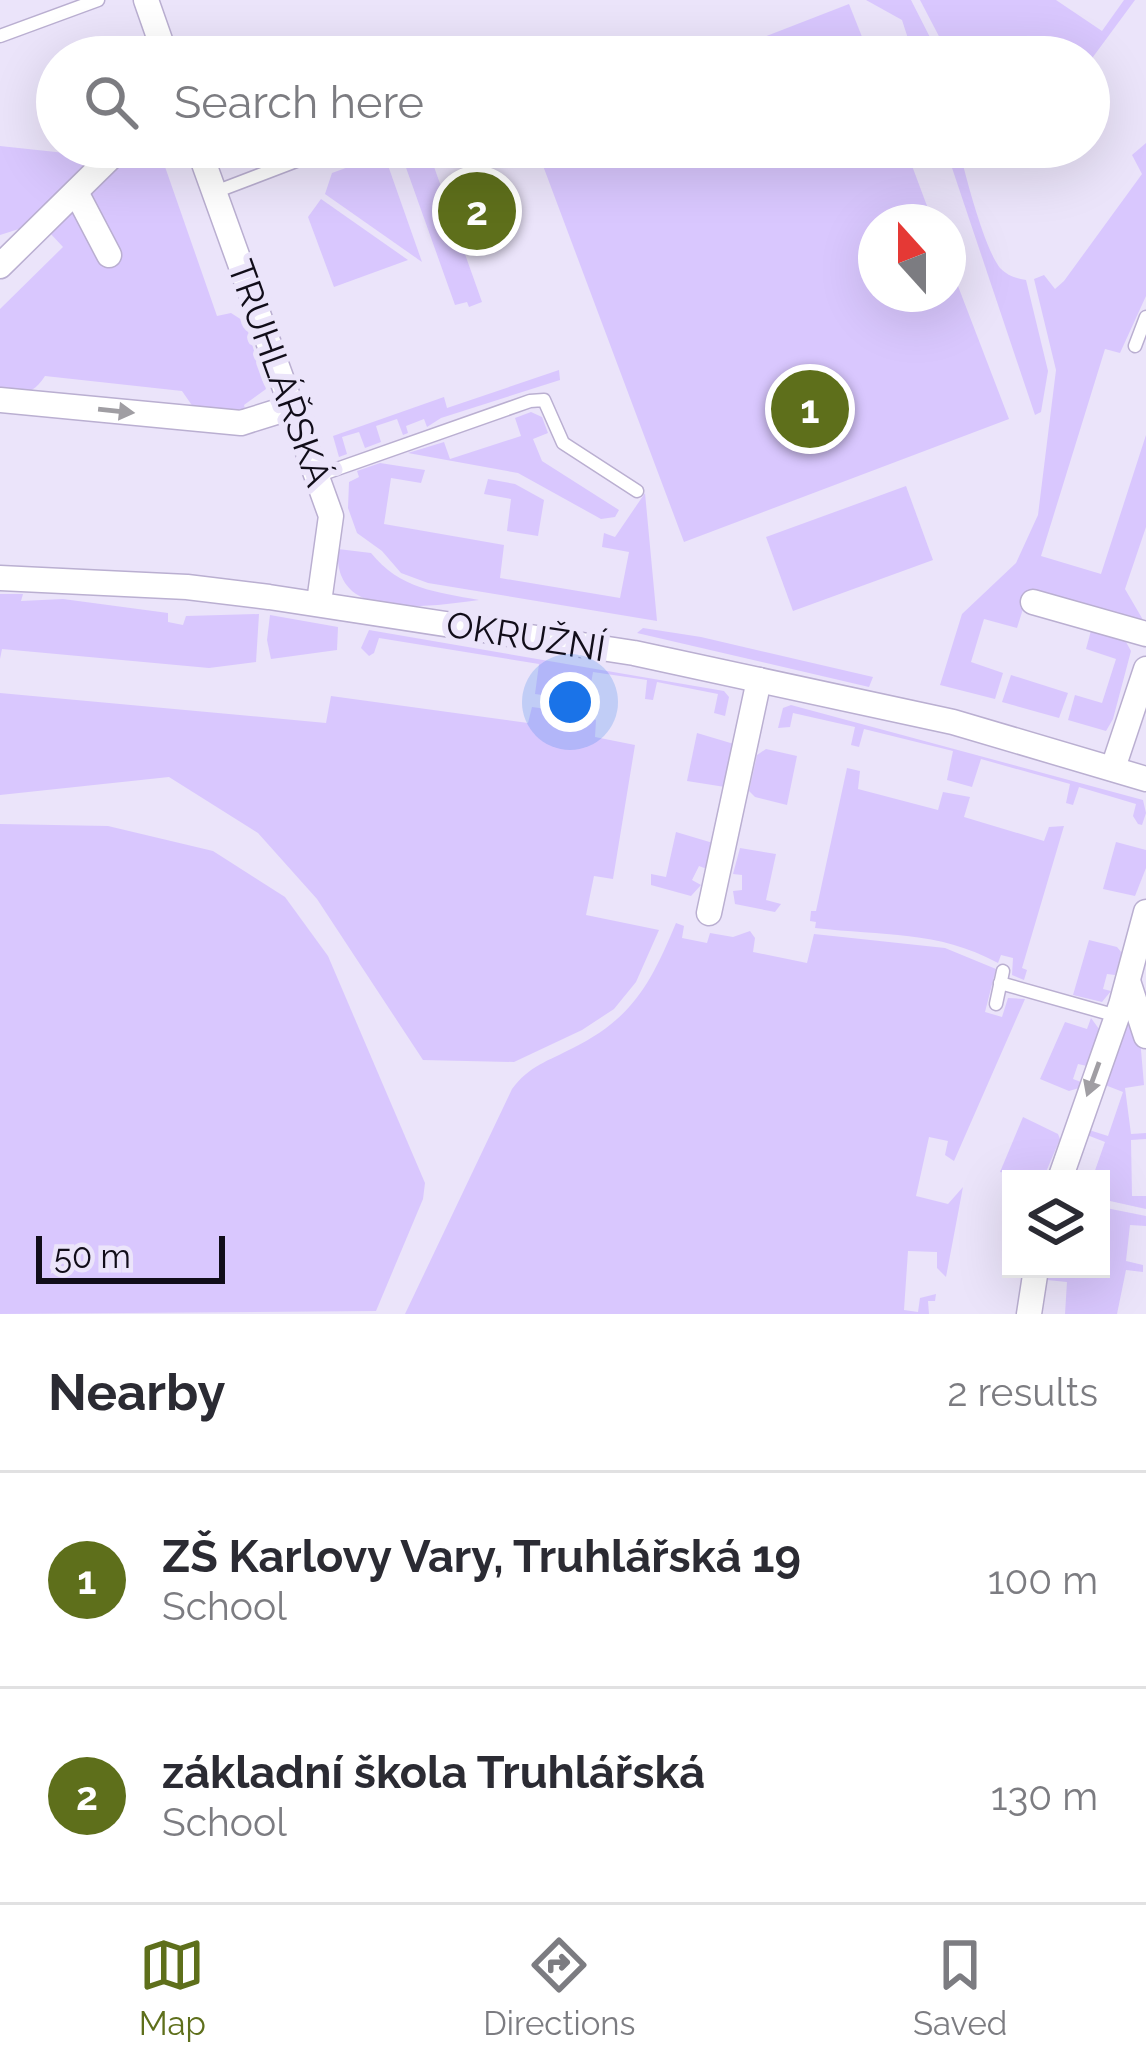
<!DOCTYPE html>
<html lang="en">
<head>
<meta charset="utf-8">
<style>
  body { margin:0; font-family:Raleway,sans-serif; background:#f7f7f7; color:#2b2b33 }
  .controls { position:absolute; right:36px; bottom:36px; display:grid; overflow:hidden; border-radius:0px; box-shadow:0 12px 48px #0002 }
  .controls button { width:108px; height:108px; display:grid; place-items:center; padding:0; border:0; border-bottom:3px solid #e1e1e2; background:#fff; color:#2b2b33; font:60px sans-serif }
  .compass { position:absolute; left:858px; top:204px; width:108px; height:108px; border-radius:50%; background:#fff; box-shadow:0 12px 48px #0002; rotate:339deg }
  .scale { position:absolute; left:36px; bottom:30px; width:189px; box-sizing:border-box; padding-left:12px; border:6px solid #110d19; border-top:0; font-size:33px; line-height:42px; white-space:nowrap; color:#110d19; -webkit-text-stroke:9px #ebe4fa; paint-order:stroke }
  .you { position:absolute; left:570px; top:702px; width:42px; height:42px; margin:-30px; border:9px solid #fff; border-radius:50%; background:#1a73e8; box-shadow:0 0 0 18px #1a73e833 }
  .badge { display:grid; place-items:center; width:78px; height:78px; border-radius:50%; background:#5e6f1b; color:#fff; font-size:39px; font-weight:700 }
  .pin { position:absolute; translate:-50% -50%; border:6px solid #fff; box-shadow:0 3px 12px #0006 }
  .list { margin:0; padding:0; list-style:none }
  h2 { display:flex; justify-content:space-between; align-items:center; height:156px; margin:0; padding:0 48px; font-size:51px }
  h2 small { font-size:39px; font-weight:400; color:#7c7c81 }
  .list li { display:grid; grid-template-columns:78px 1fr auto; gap:36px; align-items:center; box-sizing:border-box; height:216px; padding:0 48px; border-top:3px solid #e1e1e2 }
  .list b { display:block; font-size:45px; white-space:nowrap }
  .list p { margin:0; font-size:39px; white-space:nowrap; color:#7c7c81 }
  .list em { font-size:39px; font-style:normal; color:#7c7c81 }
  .icon { flex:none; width:66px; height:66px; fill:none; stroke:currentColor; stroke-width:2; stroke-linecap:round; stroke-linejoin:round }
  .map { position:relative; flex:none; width:1146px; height:1314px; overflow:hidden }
  .search { position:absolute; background:#fff; box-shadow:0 12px 48px #0002; left:36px; right:36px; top:36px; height:132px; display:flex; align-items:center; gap:30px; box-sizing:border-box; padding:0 42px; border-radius:66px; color:#7c7c81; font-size:45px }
  .sheet { height:588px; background:#fff }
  nav { display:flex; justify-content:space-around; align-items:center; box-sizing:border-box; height:168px; border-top:3px solid #e1e1e2; background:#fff; font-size:33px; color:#7c7c81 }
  nav a { display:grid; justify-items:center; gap:6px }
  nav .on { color:#5e6f1b }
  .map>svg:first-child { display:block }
  .green { fill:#d9c7fe }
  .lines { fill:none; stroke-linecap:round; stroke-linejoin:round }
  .lane-casing { stroke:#baafd1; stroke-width:15 }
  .street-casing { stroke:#baafd1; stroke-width:27 }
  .lane { stroke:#fff; stroke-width:12 }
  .street { stroke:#fff; stroke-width:24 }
  .oneway { fill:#a09ea3 }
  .labels { text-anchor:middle; stroke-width:12; stroke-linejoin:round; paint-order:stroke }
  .street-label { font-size:36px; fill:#110d19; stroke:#ebe4fa }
</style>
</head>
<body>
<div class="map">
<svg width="1146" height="1314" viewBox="0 0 1146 1314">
  <rect width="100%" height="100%" fill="#ebe4fa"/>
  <!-- green -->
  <g class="green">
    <path d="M 866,0 L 911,0 L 940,57 L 914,57 L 902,20 Z"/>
    <path d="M 920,0 L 1056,0 L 1102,31 L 1124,0 L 1135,0 L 1090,61 L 1089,57 L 969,57 L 964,49 L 943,44 Z"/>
    <path d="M 849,4 L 870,57 L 712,57 Z"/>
    <path d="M 1146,143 L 1146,296 L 1120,353 L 1105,349 L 1041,556 L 1101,574 L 1146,435 L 1146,527 L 1125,589 L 1146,625 L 1028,593 L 1017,628 L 984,619 L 971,662 L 1003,673 L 995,699 L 940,685 L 962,614 L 1016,563 L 1038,515 L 1056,370 L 1034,279 L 1044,275 L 1055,289 L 1064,281 L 1142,174 L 1132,155 Z"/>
    <path d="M 0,146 L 93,156 L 94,159 L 22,228 L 0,235 Z"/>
    <path d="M 136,147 L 172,147 L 163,161 L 217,316 L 231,313 L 245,322 L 266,389 L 244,405 L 246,413 L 198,414 L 182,391 L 45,376 C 32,396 23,394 0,392 L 0,309 L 63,247 L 49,232 Z"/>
    <path d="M 427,147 L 482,302 L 469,307 L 467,302 L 455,305 L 399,148 Z"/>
    <path d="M 536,147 L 905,147 L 933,222 L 876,222 L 876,294 L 948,294 L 948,260 L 1009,419 L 684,542 Z"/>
    <path d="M 945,147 L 959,147 C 964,172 985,250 1000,268 C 1008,276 1015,278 1026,280 L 1048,371 L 1041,412 L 1035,415 Z"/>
    <path d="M 384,154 L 422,262 L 325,194 L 332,173 Z"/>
    <path d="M 321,199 L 408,260 L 334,287 L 308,217 Z"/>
    <path d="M 559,370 L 560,380 L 441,418 L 427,427 L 424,419 L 406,426 L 408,433 L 403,435 L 397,419 L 376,426 L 381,442 L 365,448 L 359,432 L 342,437 L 347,454 L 339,457 L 333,436 L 444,397 L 447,408 Z"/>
    <path d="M 531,412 L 542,417 L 548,433 L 533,439 L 542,461 L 619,510 L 615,517 L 601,519 L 518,473 L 408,453 L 444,442 L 450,459 L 521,436 L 515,418 Z"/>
    <path d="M 380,463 L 425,470 L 421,483 L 391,478 L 384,524 L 504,545 L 500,578 L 620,598 L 629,552 L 602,547 L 604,533 L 615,537 L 645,493 L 657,621 L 428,583 L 401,573 L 382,551 L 357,533 L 348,508 L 349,482 L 359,477 L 357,471 Z"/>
    <path d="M 488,479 L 515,484 L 544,500 L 538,536 L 507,531 L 511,499 L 484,494 Z"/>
    <path d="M 906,486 L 933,560 L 793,611 L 766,537 Z"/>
    <path d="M 338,549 L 371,553 C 400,589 436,592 479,600 C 430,606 332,624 338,549 Z"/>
    <path d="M 0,594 L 23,594 L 21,601 L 63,599 L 168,613 L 168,622 L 183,625 L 186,616 L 259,614 L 256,662 L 209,668 L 2,649 L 0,659 Z"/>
    <path d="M 270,615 L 338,627 L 337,650 L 271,659 L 267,640 Z"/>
    <path d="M 1092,627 L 1126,642 L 1131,651 L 1113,719 L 1106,731 L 1068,720 L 1075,695 L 1102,703 L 1116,659 L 1086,649 Z"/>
    <path d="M 643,628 L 701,637 L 873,677 L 869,687 L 637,633 Z"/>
    <path d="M 369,630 L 724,691 L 729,697 L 725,716 L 714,713 L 718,694 L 657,682 L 653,700 L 645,699 L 647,680 L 593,672 L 588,701 L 535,694 L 539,664 L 379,638 L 374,653 L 369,656 L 361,648 Z"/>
    <path d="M 1011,675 L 1068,693 L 1059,718 L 1002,702 Z"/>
    <path d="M 0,693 L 326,723 L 331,696 L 528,723 L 532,707 L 583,714 L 596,720 L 595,737 L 635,745 L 613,879 L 594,876 L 586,915 L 659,930 L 636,982 L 614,1009 L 582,1030 L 514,1062 L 423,1060 L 317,899 L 258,833 L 169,777 L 0,795 Z"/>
    <path d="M 791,705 L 1143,800 L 1146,813 L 1142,825 L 1138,824 L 1133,816 L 1136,804 L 1079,787 L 1073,805 L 1066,803 L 1070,784 L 981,759 L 972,787 L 947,780 L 953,751 L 864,729 L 859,747 L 851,745 L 855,727 L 793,713 L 790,727 L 778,728 L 783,708 Z"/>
    <path d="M 697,733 L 734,744 L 725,787 L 687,781 Z"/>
    <path d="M 766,749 L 797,756 L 787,805 L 755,797 L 749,791 L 757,755 Z"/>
    <path d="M 847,768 L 860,771 L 858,789 L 938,810 L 943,792 L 970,797 L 964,817 L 1044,841 L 1049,827 L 1064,826 L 1022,968 L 1027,970 L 1024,980 L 1012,975 L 1013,958 L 1001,955 L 998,963 C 937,930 883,936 815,928 L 816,922 L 810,921 L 811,911 L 816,911 Z"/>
    <path d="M 0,824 L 108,826 L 213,851 L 285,897 L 328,956 L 425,1183 L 423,1199 L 376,1311 L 0,1314 Z"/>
    <path d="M 676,832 L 713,843 L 707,869 L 699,866 L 692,880 L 701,885 L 691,896 L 651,885 L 651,874 L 666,877 Z"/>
    <path d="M 1116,842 L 1146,850 L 1146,868 L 1135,896 L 1103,889 Z"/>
    <path d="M 740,848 L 776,854 L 766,900 L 781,904 L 775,912 L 735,904 L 733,891 L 742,890 L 742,875 L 733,874 Z"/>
    <path d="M 676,923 L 684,926 L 682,938 L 707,943 L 710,933 L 733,937 L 750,931 L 755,938 L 753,952 L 807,963 L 814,934 L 945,948 L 996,969 L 985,1012 L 1002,1017 L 1008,998 L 1025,999 L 954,1161 L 945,1155 L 948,1141 L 929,1137 L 916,1196 L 948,1204 L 963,1187 L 946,1277 L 937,1268 L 937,1252 L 908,1251 L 904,1310 L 918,1312 L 920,1298 L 936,1294 L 935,1301 L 928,1301 L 929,1314 L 405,1314 L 512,1089 C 529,1066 548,1061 573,1048 C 633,1018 651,983 676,923 Z"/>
    <path d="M 1089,940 L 1117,947 L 1122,953 L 1115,975 L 1107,974 L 1103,989 L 1111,991 L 1102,1002 L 1073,995 Z"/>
    <path d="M 1091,1018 L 1099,1029 L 1087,1066 L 1078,1064 L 1073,1079 L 1081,1082 L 1079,1088 L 1069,1091 L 1040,1079 L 1065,1022 L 1087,1029 Z"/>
    <path d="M 1130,1020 L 1139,1027 L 1144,1085 L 1125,1088 L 1131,1134 L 1146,1133 L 1146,1139 L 1131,1140 L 1132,1196 L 1146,1196 L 1146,1209 L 1101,1199 L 1101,1179 L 1092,1179 L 1105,1142 L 1087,1135 L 1089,1130 L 1108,1136 L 1123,1092 L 1105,1085 L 1126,1021 Z"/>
    <path d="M 1023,1117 L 1058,1134 L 1060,1139 L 1043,1179 L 1000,1172 Z"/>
    <path d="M 1101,1207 L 1146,1216 L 1146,1226 L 1130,1225 L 1126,1261 L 1143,1265 L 1143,1272 L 1126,1270 L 1117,1314 L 1065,1314 L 1067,1282 L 1047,1280 L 1048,1272 L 1067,1276 L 1069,1269 L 1101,1269 Z"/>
  </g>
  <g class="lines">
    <defs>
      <g id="lane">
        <path d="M 0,36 L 98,0"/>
        <path d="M 215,192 L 333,147"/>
        <path d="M 1135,346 L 1146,317"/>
        <path d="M 317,476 L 530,401 L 544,400 L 563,443 L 637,491"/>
        <path d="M 1000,983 L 1117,1016"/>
        <path d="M 996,1004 L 1003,971"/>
      </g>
      <g id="street">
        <path d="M 146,0 L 166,57"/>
        <path d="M 198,147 L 331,516 L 319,602"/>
        <path d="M 76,192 L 109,255"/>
        <path d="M 0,266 L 121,147"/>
        <path d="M 0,400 L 241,423 L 292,407"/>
        <path d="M 0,578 L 187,587 L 269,597 L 634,653 L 953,722 L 1146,779"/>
        <path d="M 1033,602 L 1146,634"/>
        <path d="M 1113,768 L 1146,669"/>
        <path d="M 709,913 L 759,680"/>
        <path d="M 1128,981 L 1146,1036"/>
        <path d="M 1060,1179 L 1121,1005 L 1146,912"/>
        <path d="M 1029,1314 L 1036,1269"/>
      </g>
    </defs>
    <!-- lane casing -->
    <use href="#lane" class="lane-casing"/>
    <!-- street casing -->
    <use href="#street" class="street-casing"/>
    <!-- lane -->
    <use href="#lane" class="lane"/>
    <!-- street -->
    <use href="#street" class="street"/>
  </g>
  <!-- one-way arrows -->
  <defs><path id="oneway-solid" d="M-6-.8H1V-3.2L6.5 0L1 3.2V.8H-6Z" transform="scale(3)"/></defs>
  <g class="oneway">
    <use href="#oneway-solid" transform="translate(116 411) rotate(6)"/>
    <use href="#oneway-solid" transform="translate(1093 1079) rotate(110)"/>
  </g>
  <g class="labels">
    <!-- street labels -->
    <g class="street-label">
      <text transform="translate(280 373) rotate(70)" y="13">TRUHLÁŘSKÁ</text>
      <text transform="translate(526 636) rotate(9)" y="13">OKRUŽNÍ</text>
    </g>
  </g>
</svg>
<div class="controls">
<button><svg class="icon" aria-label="layers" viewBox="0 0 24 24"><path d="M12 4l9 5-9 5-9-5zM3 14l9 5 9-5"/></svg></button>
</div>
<svg class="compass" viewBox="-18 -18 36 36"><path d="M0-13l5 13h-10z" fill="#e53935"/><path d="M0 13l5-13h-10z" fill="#7c7c81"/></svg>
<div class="scale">50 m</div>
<div class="you"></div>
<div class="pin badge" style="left:810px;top:409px">1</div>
<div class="pin badge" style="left:477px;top:211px">2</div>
<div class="search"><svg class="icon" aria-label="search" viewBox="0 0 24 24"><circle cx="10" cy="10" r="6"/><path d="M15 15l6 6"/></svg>Search here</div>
</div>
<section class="sheet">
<h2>Nearby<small>2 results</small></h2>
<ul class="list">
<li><span class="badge">1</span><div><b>ZŠ Karlovy Vary, Truhlářská 19</b><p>School</p></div><em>100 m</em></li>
<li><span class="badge">2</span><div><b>základní škola Truhlářská</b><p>School</p></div><em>130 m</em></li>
</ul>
</section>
<nav>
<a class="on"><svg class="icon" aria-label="map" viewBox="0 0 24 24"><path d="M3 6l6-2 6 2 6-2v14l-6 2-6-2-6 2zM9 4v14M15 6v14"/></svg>Map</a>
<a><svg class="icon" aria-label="directions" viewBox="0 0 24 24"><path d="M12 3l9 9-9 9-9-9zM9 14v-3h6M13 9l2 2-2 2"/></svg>Directions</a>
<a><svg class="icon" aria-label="saved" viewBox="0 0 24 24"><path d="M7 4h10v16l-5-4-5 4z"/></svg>Saved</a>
</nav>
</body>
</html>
